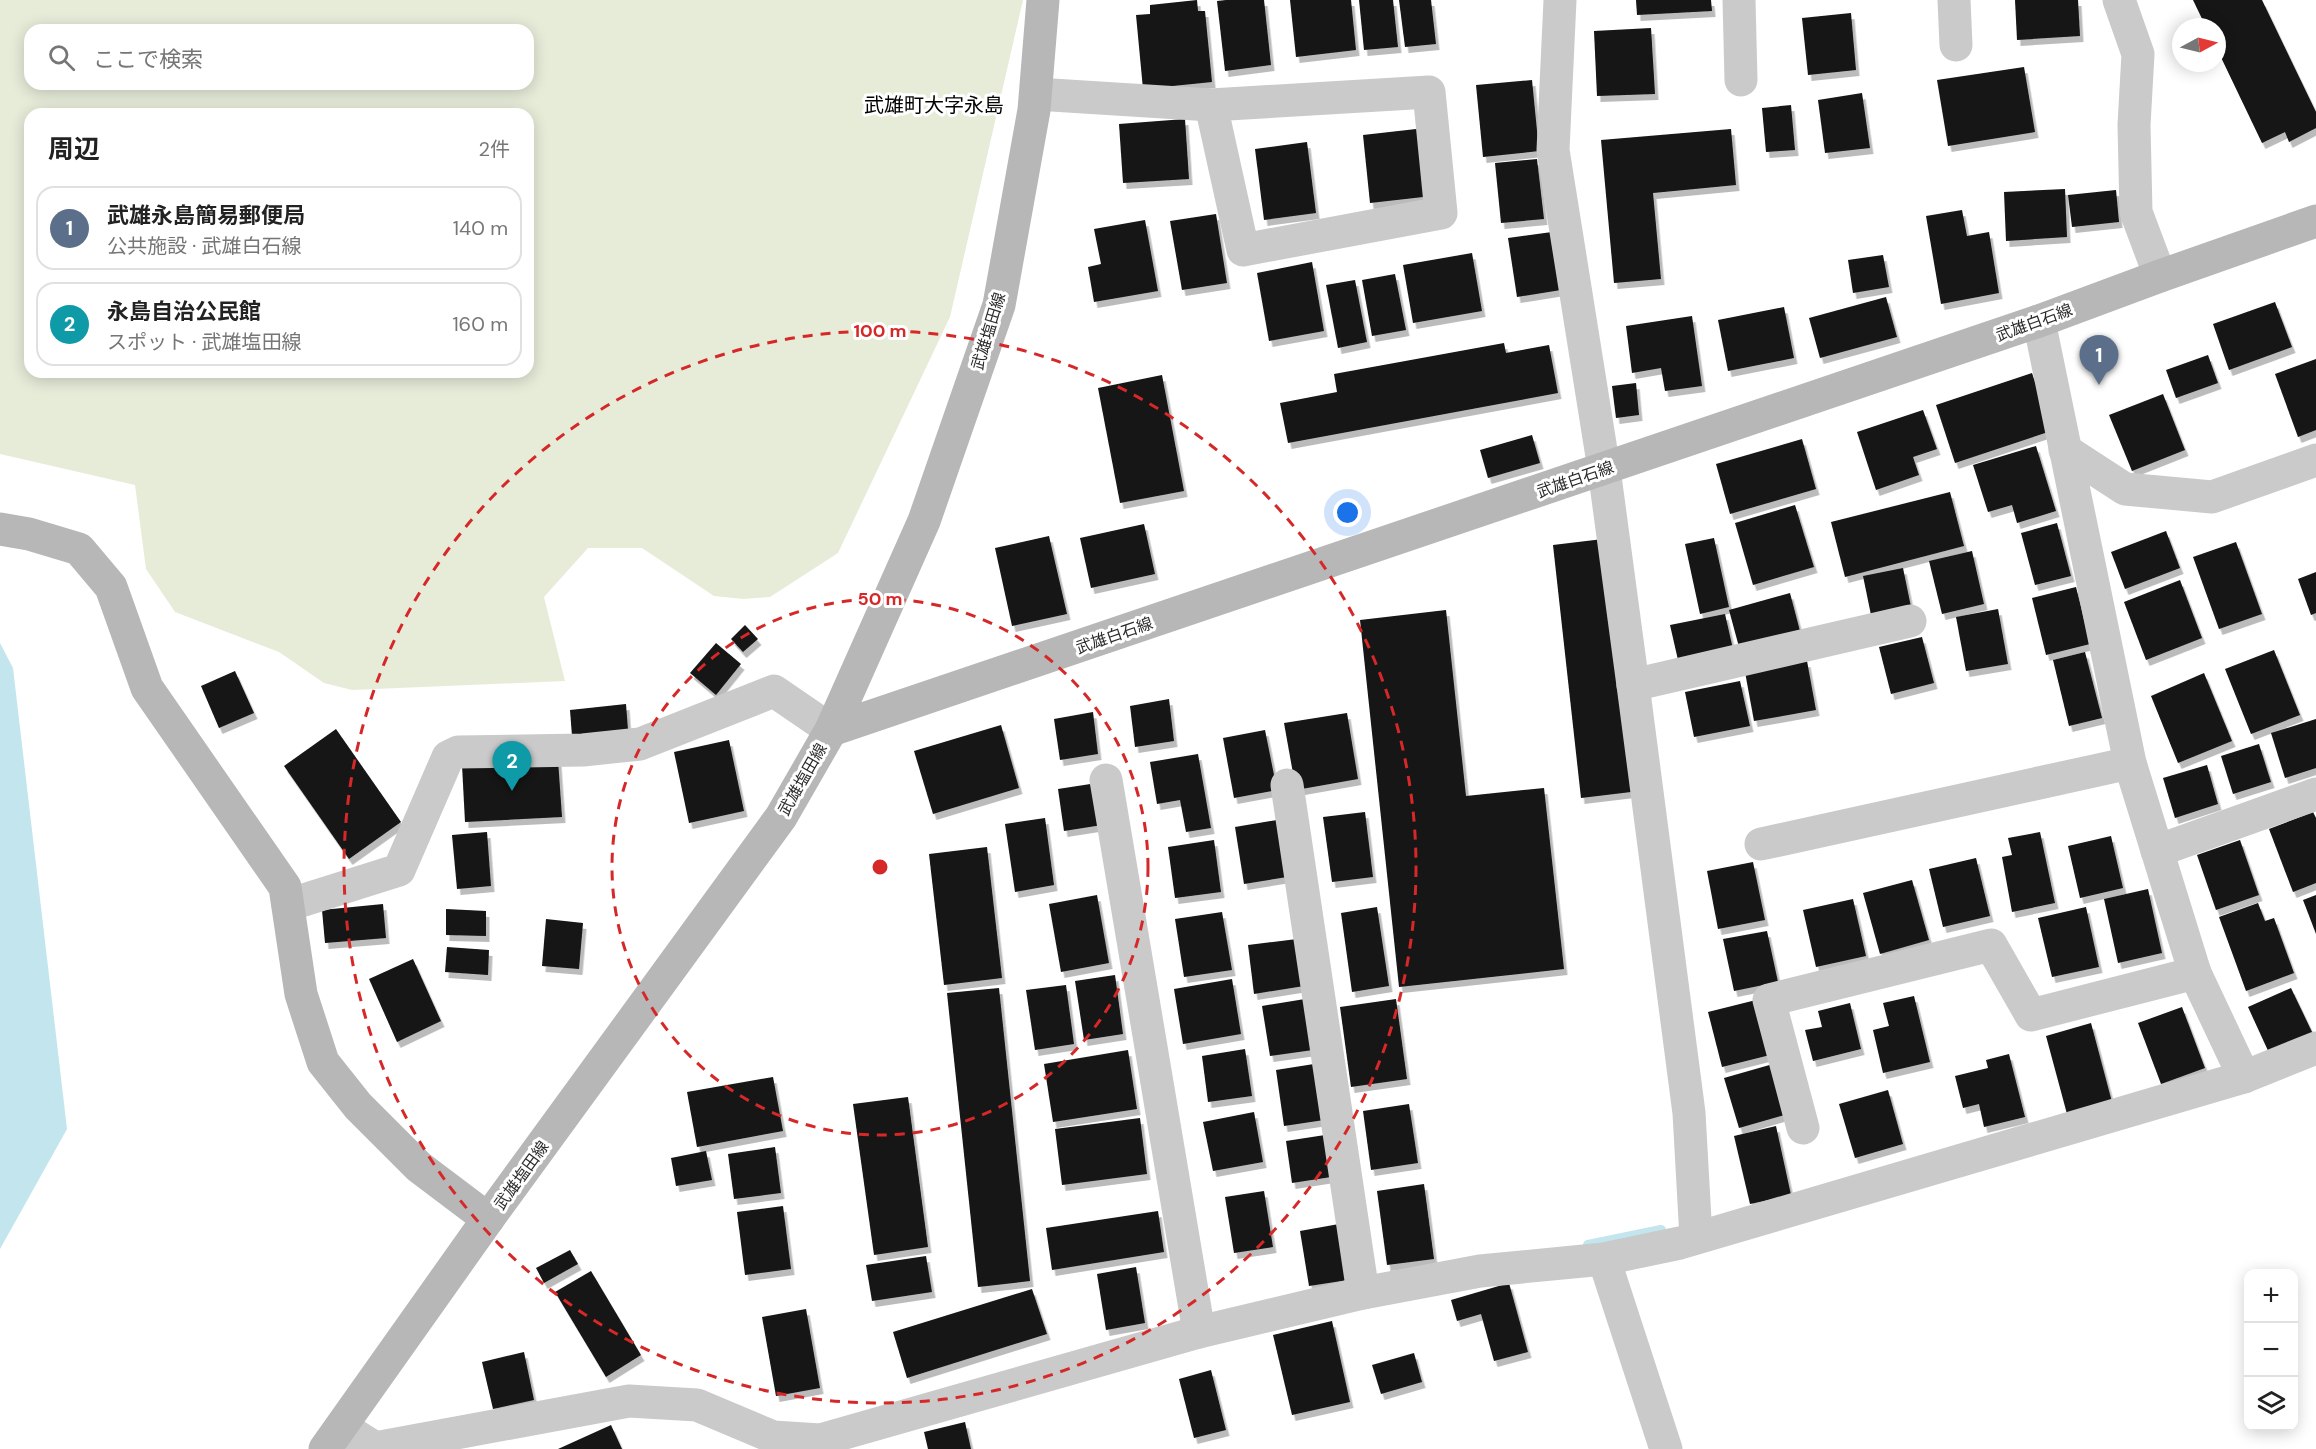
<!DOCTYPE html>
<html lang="ja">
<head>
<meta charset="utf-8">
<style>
  body { margin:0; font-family:"DM Sans","Noto Sans JP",sans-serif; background:#f6f6f6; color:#222 }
  .controls { position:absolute; right:18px; bottom:18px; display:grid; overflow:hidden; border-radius:12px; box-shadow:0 3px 15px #0003 }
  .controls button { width:54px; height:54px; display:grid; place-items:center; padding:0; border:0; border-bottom:2px solid #e0e0e0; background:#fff; color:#222; font:30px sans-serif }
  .compass { position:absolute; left:2172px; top:18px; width:54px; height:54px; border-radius:50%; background:#fff; box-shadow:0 3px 15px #0003; rotate:83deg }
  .you { position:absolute; left:1348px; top:513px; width:21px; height:21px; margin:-15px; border:4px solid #fff; border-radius:50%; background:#1a73e8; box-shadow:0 0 0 9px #1a73e833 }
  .badge { display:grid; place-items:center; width:39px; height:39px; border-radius:50%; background:#db2777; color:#fff; font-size:20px; font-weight:700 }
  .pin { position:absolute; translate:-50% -50px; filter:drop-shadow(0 2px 3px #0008) }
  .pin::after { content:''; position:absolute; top:32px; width:21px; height:18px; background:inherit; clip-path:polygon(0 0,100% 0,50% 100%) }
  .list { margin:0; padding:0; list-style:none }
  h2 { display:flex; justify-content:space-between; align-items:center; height:78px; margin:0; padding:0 24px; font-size:26px }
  h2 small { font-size:20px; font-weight:400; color:#767676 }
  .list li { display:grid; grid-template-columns:39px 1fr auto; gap:18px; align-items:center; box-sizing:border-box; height:84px; margin:0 12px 12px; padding:0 12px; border:2px solid #e0e0e0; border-radius:18px }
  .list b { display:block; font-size:22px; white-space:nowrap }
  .list p { margin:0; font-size:20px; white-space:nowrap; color:#767676 }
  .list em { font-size:20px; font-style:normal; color:#767676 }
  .icon { flex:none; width:33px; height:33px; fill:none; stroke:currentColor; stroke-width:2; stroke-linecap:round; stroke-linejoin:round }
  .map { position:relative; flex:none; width:2316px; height:1449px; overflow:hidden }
  .search { position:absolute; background:#fff; box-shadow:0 3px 15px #0003; left:24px; top:24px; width:510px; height:66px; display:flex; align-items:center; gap:15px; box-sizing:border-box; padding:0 21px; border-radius:18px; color:#767676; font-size:22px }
  .panel { position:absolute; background:#fff; box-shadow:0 3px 15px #0003; left:24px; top:108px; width:510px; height:270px; border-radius:18px }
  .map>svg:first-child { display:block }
  .green { fill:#e7ecd9; fill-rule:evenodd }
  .water { fill:#c3e5ed }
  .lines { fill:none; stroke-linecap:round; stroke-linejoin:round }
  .stream { stroke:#c3e5ed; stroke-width:10 }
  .building { fill:#141414; filter:url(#shadow) }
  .street { stroke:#cacaca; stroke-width:33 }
  .secondary { stroke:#b7b7b7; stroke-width:33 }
  .ring { fill:none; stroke:#d62828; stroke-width:3; stroke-dasharray:10 8 }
  .labels { text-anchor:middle; stroke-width:6; stroke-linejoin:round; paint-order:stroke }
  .street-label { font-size:16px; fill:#2d2d2d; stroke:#fff }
  .quarter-label { font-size:20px; fill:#000; stroke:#fff }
  .centre { fill:#d62828; stroke:#fff; stroke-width:3 }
  .ring-label { font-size:18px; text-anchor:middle; font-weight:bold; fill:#d62828; stroke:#fff; stroke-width:6; stroke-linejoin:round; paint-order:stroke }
</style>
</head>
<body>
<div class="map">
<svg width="2316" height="1449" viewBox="0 0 2316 1449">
  <defs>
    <filter id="shadow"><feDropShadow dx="3.5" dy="6" stdDeviation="0" flood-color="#0004"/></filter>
  </defs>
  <rect width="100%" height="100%" fill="#fff"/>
  <!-- green -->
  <path class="green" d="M 0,0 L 1023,0 L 950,317 L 838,553 L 770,597 L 743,599 L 714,596 L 642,548 L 588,548 L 544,597 L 565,681 L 352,690 L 324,683 L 279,652 L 175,612 L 146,569 L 135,485 L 0,454 ZM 30,30 L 528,30 L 528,84 L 30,84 ZM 30,114 L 528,114 L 528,372 L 30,372 Z"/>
  <!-- water -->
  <path class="water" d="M 0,643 L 13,668 L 67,1129 L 0,1249 Z"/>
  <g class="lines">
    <!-- stream -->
    <path class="stream" d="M 1590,1250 L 1588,1245 L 1661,1230"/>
  </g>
  <!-- building -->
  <g class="building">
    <path d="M 1197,0 L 1198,11 L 1205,11 L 1212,82 L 1143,89 L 1136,15 L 1150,14 L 1150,5 Z"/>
    <path d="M 1226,0 L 1264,0 L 1271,65 L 1225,71 L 1217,1 Z"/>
    <path d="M 1290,0 L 1351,0 L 1356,50 L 1296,57 Z"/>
    <path d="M 1359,0 L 1393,0 L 1398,47 L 1364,50 Z"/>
    <path d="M 1399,0 L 1431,0 L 1436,44 L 1405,47 Z"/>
    <path d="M 1636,0 L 1711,0 L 1712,11 L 1637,15 Z"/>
    <path d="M 2015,0 L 2078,0 L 2080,36 L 2017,40 Z"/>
    <path d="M 2193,0 L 2262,0 L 2316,112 L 2316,128 L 2289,142 L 2285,132 L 2262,143 L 2217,49 L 2217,27 L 2206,27 Z"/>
    <path d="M 1851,13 L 1856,70 L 1808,75 L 1802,18 Z"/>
    <path d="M 1651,28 L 1655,94 L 1597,96 L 1594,31 Z"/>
    <path d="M 2024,67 L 2035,132 L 1948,146 L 1937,80 Z"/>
    <path d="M 1532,80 L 1539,151 L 1483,157 L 1476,85 Z"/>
    <path d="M 1862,93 L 1870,148 L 1825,153 L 1818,100 Z"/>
    <path d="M 1791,105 L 1795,150 L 1766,152 L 1762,108 Z"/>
    <path d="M 1185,119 L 1189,179 L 1123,183 L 1119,124 Z"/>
    <path d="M 1425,128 L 1432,196 L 1370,203 L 1363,135 Z"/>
    <path d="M 1731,129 L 1736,185 L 1653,193 L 1661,279 L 1614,283 L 1601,140 Z"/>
    <path d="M 1307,142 L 1316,213 L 1264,220 L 1255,149 Z"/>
    <path d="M 1537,159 L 1544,219 L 1501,223 L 1495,163 Z"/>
    <path d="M 2065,189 L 2067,237 L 2006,241 L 2004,192 Z"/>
    <path d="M 2116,190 L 2119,222 L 2072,227 L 2068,195 Z"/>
    <path d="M 1962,210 L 1967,236 L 1989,232 L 1999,293 L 1941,304 L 1926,216 Z"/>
    <path d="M 1216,214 L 1227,283 L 1182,290 L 1170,221 Z"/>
    <path d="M 1145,220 L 1158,291 L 1094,302 L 1088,267 L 1101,264 L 1094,229 Z"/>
    <path d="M 1552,232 L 1561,290 L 1517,297 L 1508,238 Z"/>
    <path d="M 1472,253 L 1482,311 L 1413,323 L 1403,265 Z"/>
    <path d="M 1883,255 L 1889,287 L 1853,293 L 1848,260 Z"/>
    <path d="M 1312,262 L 1324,331 L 1269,341 L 1257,273 Z"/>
    <path d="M 1395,274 L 1406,330 L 1372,336 L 1362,280 Z"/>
    <path d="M 1355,280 L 1367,342 L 1338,348 L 1326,285 Z"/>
    <path d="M 1886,297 L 1897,337 L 1820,358 L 1809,318 Z"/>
    <path d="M 2275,302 L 2292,347 L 2229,370 L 2213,324 Z"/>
    <path d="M 1784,307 L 1794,358 L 1728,371 L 1718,320 Z"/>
    <path d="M 1692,316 L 1702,386 L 1665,391 L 1661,368 L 1632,373 L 1626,326 Z"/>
    <path d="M 1504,343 L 1506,353 L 1549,345 L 1558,393 L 1288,443 L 1280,403 L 1337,392 L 1334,374 Z"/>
    <path d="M 2208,355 L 2218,383 L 2176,398 L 2166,370 Z"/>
    <path d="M 2316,359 L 2316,430 L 2298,437 L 2275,374 Z"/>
    <path d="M 2032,373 L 2051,431 L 1955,463 L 1936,405 Z"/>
    <path d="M 1162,375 L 1184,491 L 1120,503 L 1098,388 Z"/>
    <path d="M 1636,383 L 1639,415 L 1616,418 L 1612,386 Z"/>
    <path d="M 2163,394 L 2185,450 L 2132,471 L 2109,415 Z"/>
    <path d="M 1923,410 L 1937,449 L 1913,457 L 1919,475 L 1876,490 L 1857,432 Z"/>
    <path d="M 1532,435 L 1540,463 L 1488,478 L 1480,450 Z"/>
    <path d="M 1802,439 L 1816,489 L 1730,514 L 1716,464 Z"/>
    <path d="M 2036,446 L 2056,511 L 2017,523 L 2012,505 L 1988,512 L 1973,465 Z"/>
    <path d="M 1950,492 L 1964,546 L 1845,577 L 1831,522 Z"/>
    <path d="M 1795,505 L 1814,567 L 1753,585 L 1735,523 Z"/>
    <path d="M 2057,523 L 2071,576 L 2035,585 L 2021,533 Z"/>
    <path d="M 1144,524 L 1155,574 L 1091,588 L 1080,538 Z"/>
    <path d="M 2166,531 L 2180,568 L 2125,589 L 2111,552 Z"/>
    <path d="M 1049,536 L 1067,614 L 1012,626 L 995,548 Z"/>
    <path d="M 1714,538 L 1729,607 L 1700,614 L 1685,544 Z"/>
    <path d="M 1603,539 L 1631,792 L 1581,798 L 1553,545 Z"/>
    <path d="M 2236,542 L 2262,614 L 2219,629 L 2193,557 Z"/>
    <path d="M 1972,551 L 1984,604 L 1942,614 L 1929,561 Z"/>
    <path d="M 1903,568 L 1911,607 L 1871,615 L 1863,576 Z"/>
    <path d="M 2316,572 L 2316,613 L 2311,615 L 2298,579 Z"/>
    <path d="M 2180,580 L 2202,638 L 2146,660 L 2124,602 Z"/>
    <path d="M 2076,587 L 2090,644 L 2046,655 L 2032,598 Z"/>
    <path d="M 1790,593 L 1800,631 L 1739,647 L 1729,610 Z"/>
    <path d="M 1998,609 L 2008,664 L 1966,671 L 1956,617 Z"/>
    <path d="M 1446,610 L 1466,796 L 1544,788 L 1564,969 L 1399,987 L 1360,620 Z"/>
    <path d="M 1725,614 L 1733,649 L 1678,660 L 1670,625 Z"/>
    <path d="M 745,625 L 758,639 L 743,652 L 731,639 Z"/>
    <path d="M 1922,637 L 1934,683 L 1891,694 L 1879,647 Z"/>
    <path d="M 716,643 L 741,664 L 716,695 L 690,673 Z"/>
    <path d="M 2274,650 L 2300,715 L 2251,734 L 2225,669 Z"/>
    <path d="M 2085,652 L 2102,718 L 2069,726 L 2053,660 Z"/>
    <path d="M 1807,661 L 1816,710 L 1754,721 L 1745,672 Z"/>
    <path d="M 235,671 L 254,713 L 219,728 L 201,686 Z"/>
    <path d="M 2204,673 L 2232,741 L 2178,763 L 2151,696 Z"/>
    <path d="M 1740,681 L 1750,726 L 1694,737 L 1685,692 Z"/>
    <path d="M 1169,699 L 1174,741 L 1135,747 L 1130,706 Z"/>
    <path d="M 626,704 L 628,730 L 572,736 L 570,710 Z"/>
    <path d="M 1093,712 L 1098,754 L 1060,760 L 1054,719 Z"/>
    <path d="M 1347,713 L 1358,779 L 1296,790 L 1284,723 Z"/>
    <path d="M 2316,719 L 2316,768 L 2285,778 L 2271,733 Z"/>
    <path d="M 1001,725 L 1019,788 L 933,814 L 914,751 Z"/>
    <path d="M 336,729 L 401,822 L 349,859 L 284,766 Z"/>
    <path d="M 1265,730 L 1277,790 L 1234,798 L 1223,738 Z"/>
    <path d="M 729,740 L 744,811 L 689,823 L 674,752 Z"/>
    <path d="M 2259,744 L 2271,782 L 2233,794 L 2221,756 Z"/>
    <path d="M 1198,754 L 1211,828 L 1186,832 L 1180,800 L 1157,804 L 1150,762 Z"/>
    <path d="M 558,760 L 562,817 L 465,822 L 462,765 Z"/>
    <path d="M 2207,765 L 2218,804 L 2175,818 L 2163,778 Z"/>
    <path d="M 1097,783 L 1102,825 L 1064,831 L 1058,789 Z"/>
    <path d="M 1365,812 L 1373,877 L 1332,882 L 1323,817 Z"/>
    <path d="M 2313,812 L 2316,818 L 2316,883 L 2293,892 L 2269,829 Z"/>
    <path d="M 1045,818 L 1054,885 L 1015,892 L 1005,824 Z"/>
    <path d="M 1277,820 L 1287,877 L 1244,884 L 1235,827 Z"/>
    <path d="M 487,832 L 491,886 L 457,889 L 452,835 Z"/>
    <path d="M 2040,832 L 2055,903 L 2012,912 L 2002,857 L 2012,855 L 2008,838 Z"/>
    <path d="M 2111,836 L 2123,888 L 2080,898 L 2068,846 Z"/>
    <path d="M 1214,840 L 1221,892 L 1175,898 L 1168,847 Z"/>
    <path d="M 2240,840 L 2259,895 L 2216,910 L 2197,855 Z"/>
    <path d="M 987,847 L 1002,978 L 944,985 L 929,854 Z"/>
    <path d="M 1976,858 L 1990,916 L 1943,927 L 1929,869 Z"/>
    <path d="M 1753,862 L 1765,920 L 1718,929 L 1707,871 Z"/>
    <path d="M 1912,880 L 1929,940 L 1880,954 L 1863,893 Z"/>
    <path d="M 2148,889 L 2162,953 L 2118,963 L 2104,899 Z"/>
    <path d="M 1097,895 L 1109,963 L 1061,972 L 1049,904 Z"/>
    <path d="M 2316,895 L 2316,934 L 2303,900 Z"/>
    <path d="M 1853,899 L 1866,956 L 1816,967 L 1803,910 Z"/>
    <path d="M 2258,903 L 2265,921 L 2274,918 L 2294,973 L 2246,991 L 2219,917 Z"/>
    <path d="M 383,904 L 386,938 L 325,943 L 322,910 Z"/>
    <path d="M 1377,907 L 1389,986 L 1352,992 L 1341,913 Z"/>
    <path d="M 2086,907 L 2099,967 L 2052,977 L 2038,918 Z"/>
    <path d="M 446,909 L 486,911 L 486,936 L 446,935 Z"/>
    <path d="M 1222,912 L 1232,970 L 1184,977 L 1175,919 Z"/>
    <path d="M 546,919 L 583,923 L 579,969 L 542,966 Z"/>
    <path d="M 1767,931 L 1778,982 L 1734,991 L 1723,939 Z"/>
    <path d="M 1297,939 L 1304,986 L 1254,994 L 1248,945 Z"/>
    <path d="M 447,947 L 489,950 L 488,975 L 445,972 Z"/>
    <path d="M 413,959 L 441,1021 L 397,1042 L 369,979 Z"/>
    <path d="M 1115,975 L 1123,1034 L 1084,1040 L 1075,981 Z"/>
    <path d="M 1232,979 L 1241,1034 L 1183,1044 L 1174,989 Z"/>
    <path d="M 1066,985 L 1074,1044 L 1035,1050 L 1026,990 Z"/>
    <path d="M 999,988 L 1030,1281 L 978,1287 L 947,993 Z"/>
    <path d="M 2291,988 L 2313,1034 L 2270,1055 L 2248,1007 Z"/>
    <path d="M 1914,996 L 1930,1062 L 1883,1073 L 1873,1030 L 1889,1026 L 1883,1003 Z"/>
    <path d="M 1305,999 L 1313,1050 L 1270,1056 L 1262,1006 Z"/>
    <path d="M 1396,999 L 1407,1079 L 1351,1087 L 1340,1007 Z"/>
    <path d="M 1756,1000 L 1770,1055 L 1722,1067 L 1708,1012 Z"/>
    <path d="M 1850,1003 L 1861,1049 L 1813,1061 L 1805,1030 L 1822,1027 L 1818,1011 Z"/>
    <path d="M 2182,1007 L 2205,1068 L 2161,1084 L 2138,1023 Z"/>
    <path d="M 2091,1023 L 2112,1102 L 2067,1114 L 2046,1036 Z"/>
    <path d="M 1245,1049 L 1252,1096 L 1208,1102 L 1202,1056 Z"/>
    <path d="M 1128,1050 L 1137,1109 L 1053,1122 L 1044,1064 Z"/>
    <path d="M 2009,1054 L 2025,1117 L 1984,1127 L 1979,1104 L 1963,1108 L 1955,1076 L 1988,1068 L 1986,1060 Z"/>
    <path d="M 1314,1064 L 1324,1120 L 1284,1126 L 1276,1070 Z"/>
    <path d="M 1773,1064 L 1788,1114 L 1739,1128 L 1724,1078 Z"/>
    <path d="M 773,1077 L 783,1131 L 697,1147 L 687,1092 Z"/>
    <path d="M 1888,1090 L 1903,1144 L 1855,1158 L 1839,1104 Z"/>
    <path d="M 908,1097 L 928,1247 L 874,1255 L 853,1104 Z"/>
    <path d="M 1409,1104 L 1418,1163 L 1371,1170 L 1363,1111 Z"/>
    <path d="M 1254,1112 L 1263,1162 L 1213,1171 L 1203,1122 Z"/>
    <path d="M 1140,1118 L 1147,1174 L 1062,1185 L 1055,1129 Z"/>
    <path d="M 1776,1126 L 1791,1195 L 1750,1204 L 1734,1136 Z"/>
    <path d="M 1325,1135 L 1331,1177 L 1292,1183 L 1286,1141 Z"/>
    <path d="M 775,1147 L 781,1193 L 734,1199 L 728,1154 Z"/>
    <path d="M 706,1151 L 712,1180 L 676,1186 L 671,1158 Z"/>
    <path d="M 1424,1184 L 1434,1259 L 1387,1265 L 1377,1191 Z"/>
    <path d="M 1264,1191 L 1273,1247 L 1234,1253 L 1225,1197 Z"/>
    <path d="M 783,1206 L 791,1269 L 745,1275 L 737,1212 Z"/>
    <path d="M 1158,1211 L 1164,1252 L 1052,1270 L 1046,1228 Z"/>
    <path d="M 1339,1224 L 1348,1280 L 1309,1286 L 1300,1231 Z"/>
    <path d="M 570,1250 L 578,1264 L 544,1283 L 536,1268 Z"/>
    <path d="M 926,1256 L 932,1292 L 872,1301 L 866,1265 Z"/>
    <path d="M 1136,1267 L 1145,1323 L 1106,1330 L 1097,1274 Z"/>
    <path d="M 591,1271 L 641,1355 L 606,1377 L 555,1292 Z"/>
    <path d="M 1509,1283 L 1528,1352 L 1494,1361 L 1481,1314 L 1457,1321 L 1451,1300 Z"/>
    <path d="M 1032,1289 L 1047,1334 L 907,1378 L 893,1332 Z"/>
    <path d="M 806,1309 L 820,1388 L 776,1396 L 762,1317 Z"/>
    <path d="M 1332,1321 L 1350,1402 L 1292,1415 L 1273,1335 Z"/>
    <path d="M 524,1352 L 534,1400 L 493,1409 L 482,1362 Z"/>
    <path d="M 1414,1353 L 1422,1382 L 1381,1394 L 1372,1365 Z"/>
    <path d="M 1211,1370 L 1226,1430 L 1194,1438 L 1179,1379 Z"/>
    <path d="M 965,1422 L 971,1449 L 928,1449 L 924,1432 Z"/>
    <path d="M 611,1425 L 622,1449 L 558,1449 Z"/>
  </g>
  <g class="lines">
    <!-- street -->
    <g class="street">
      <path d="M 1560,0 L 1553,150 L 1604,469 L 1633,685 L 1689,1113 L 1696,1238"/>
      <path d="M 1739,0 L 1741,80"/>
      <path d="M 1954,0 L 1956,45"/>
      <path d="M 2119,0 L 2138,54 L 2134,125 L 2136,212 L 2160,276"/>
      <path d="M 1036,94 L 1211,105 L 1429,92 L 1441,213 L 1243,250 L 1211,105"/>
      <path d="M 2039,321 L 2130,763 L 2195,973 L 2244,1077"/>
      <path d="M 2065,450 L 2125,489 L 2212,497 L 2316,460"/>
      <path d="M 1633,685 L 1910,621"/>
      <path d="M 1106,780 L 1199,1332"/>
      <path d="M 1287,785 L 1363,1293"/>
      <path d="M 1761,844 L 2130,763"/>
      <path d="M 2157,851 L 2316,794"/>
      <path d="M 288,905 L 399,870 L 448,757 L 458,752 L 583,750 L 640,744 L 774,691 L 831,730"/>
      <path d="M 1803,1128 L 1769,1000 L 1991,945 L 2031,1015 L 2195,973"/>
      <path d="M 1604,1259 L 1666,1449"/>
      <path d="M 342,1427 L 375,1448 L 629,1401 L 697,1405 L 773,1437 L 820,1440 L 1199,1332 L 1363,1293 L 1480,1271 L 1604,1259 L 1680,1243 L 2244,1077 L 2316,1048"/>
    </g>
    <!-- secondary -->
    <g class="secondary">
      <path d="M 0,529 L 29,534 L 79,549 L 111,587 L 147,688 L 285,887 L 301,994 L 323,1062 L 358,1106 L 419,1167 L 488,1219"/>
      <path d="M 831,730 L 2039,321 L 2160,276 L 2316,221"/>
      <path d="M 325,1449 L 488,1219 L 781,817 L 831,730 L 924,521 L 999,305 L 1034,110 L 1043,0"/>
    </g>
  </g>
  <!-- distance rings -->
  <g class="ring">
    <circle cx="880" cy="867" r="268"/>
    <circle cx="880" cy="867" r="536"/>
  </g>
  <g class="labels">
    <!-- street labels -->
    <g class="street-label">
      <text transform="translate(2034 322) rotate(-20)" y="6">武雄白石線</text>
      <text transform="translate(988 331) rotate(-73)" y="6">武雄塩田線</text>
      <text transform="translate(1575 479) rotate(-19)" y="6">武雄白石線</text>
      <text transform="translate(1114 635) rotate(-19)" y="6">武雄白石線</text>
      <text transform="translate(802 779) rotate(-60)" y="6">武雄塩田線</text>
      <text transform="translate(521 1175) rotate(-54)" y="6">武雄塩田線</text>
    </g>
    <!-- quarter labels -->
    <g class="quarter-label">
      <text x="934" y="112">武雄町大字永島</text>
    </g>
  </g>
  <circle cx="880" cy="867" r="9" class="centre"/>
  <g class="ring-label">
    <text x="880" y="337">100 m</text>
    <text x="880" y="605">50 m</text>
  </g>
</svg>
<div class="controls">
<button>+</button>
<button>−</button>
<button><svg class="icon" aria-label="layers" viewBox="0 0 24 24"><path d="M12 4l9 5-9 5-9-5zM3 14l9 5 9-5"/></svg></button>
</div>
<svg class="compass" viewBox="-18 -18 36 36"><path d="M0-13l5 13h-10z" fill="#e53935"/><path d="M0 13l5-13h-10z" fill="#767676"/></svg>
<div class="you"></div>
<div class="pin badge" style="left:2099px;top:385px;background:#5c6f8a">1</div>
<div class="pin badge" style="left:512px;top:791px;background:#0f9aa8">2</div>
<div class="search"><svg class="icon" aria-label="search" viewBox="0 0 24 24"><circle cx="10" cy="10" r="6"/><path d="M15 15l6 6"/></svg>ここで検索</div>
<section class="panel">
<h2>周辺<small>2件</small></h2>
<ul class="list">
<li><span class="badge" style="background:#5c6f8a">1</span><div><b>武雄永島簡易郵便局</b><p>公共施設 · 武雄白石線</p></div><em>140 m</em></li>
<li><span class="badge" style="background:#0f9aa8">2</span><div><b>永島自治公民館</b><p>スポット · 武雄塩田線</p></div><em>160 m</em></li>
</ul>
</section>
</div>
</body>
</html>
